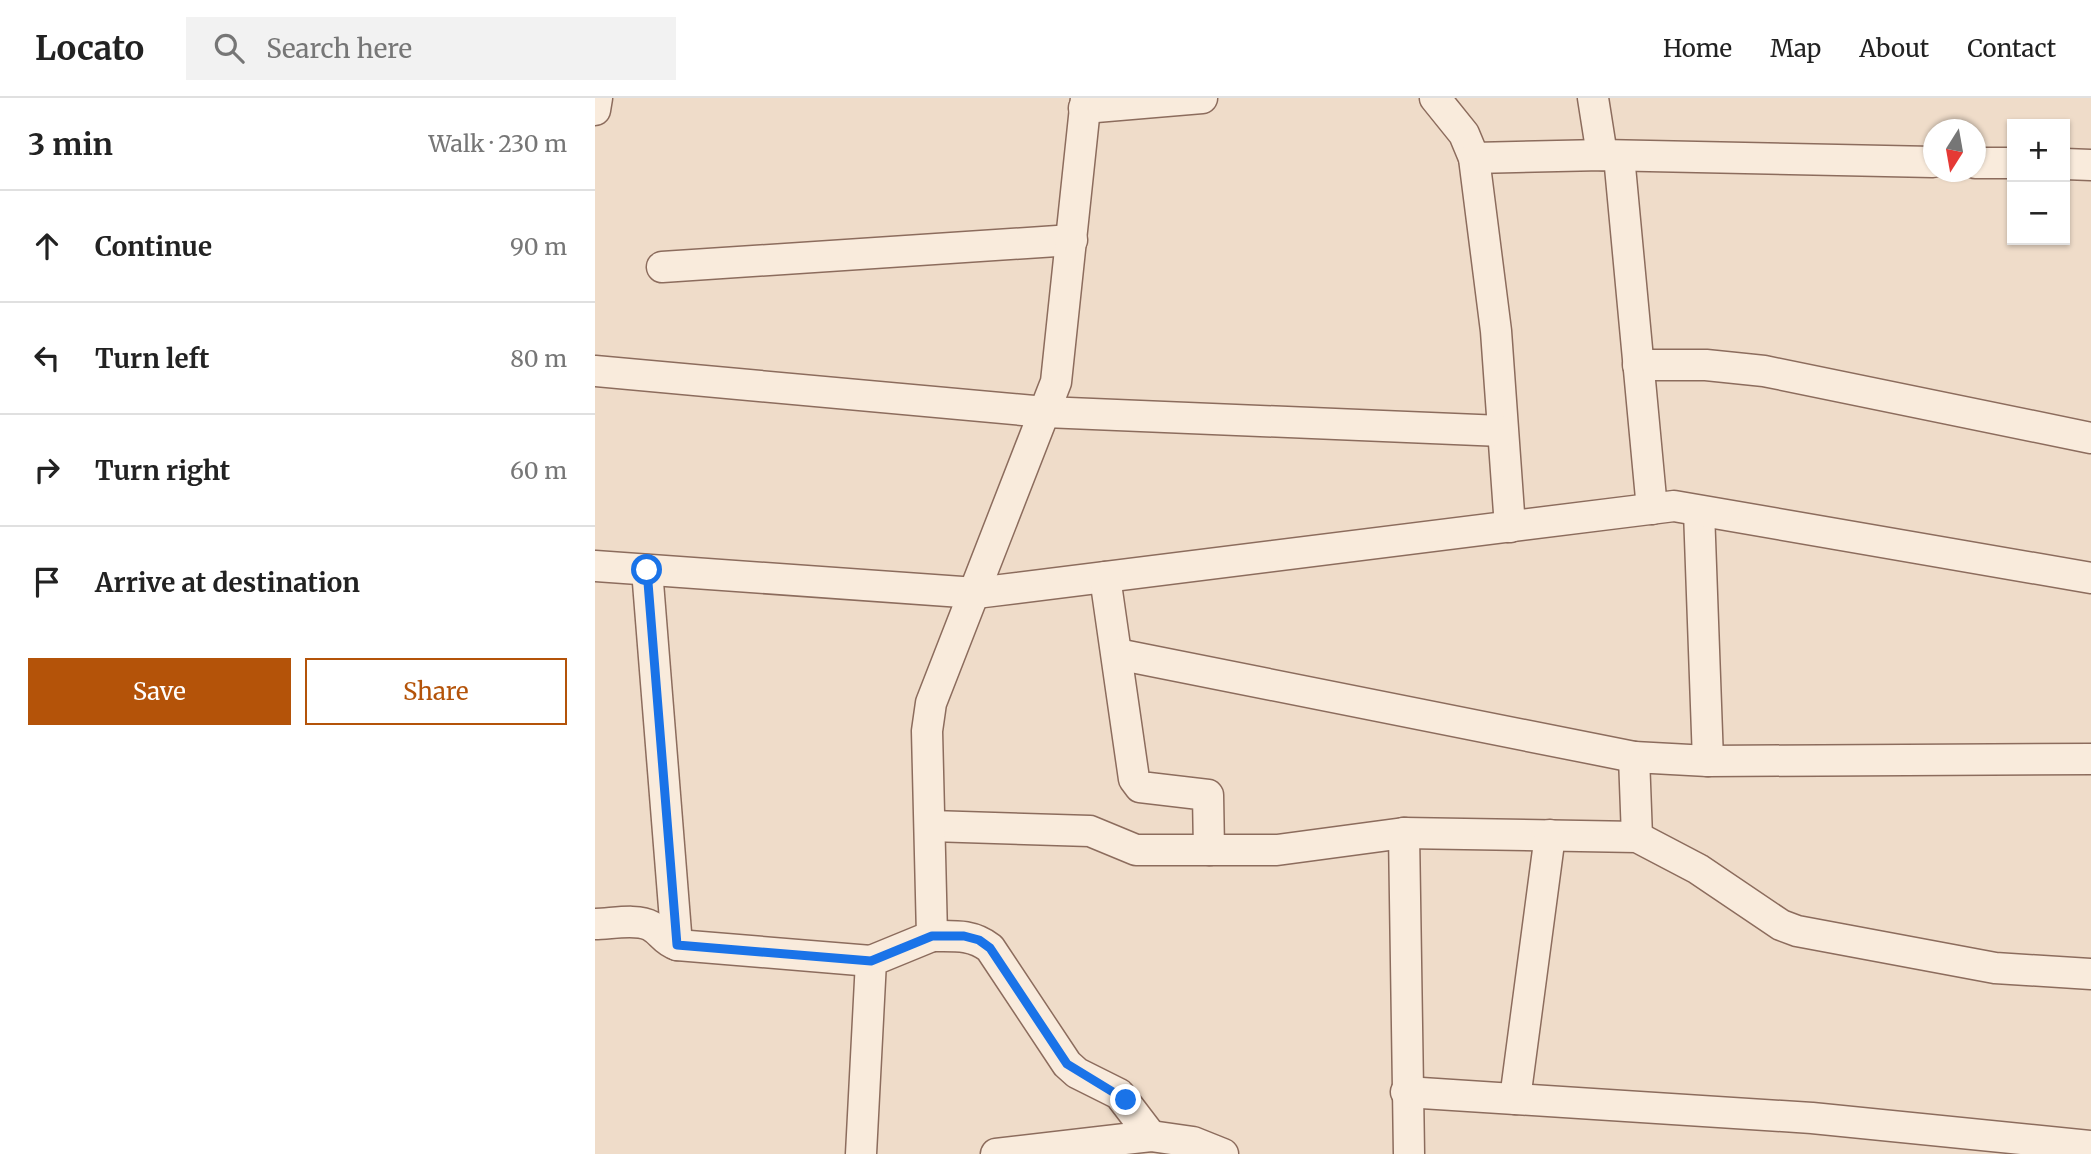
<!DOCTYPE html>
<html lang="en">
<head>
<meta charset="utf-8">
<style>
  body { margin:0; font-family:Merriweather,serif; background:#f2f2f2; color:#222 }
  .controls { position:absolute; right:21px; top:21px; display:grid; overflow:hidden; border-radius:0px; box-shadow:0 2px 5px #0004 }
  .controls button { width:63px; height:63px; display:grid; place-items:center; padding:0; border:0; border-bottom:2px solid #e0e0e0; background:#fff; color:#222; font:35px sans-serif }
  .compass { position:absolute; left:1328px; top:21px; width:63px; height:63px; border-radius:50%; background:#fff; box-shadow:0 2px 5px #0004; rotate:191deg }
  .stop { position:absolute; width:21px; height:21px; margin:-16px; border:5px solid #1a73e8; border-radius:50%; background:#fff }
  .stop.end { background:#1a73e8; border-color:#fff; box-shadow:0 2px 7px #0008 }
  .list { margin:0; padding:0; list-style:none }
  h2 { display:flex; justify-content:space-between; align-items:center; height:91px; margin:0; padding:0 28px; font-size:30px }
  h2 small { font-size:23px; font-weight:400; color:#767676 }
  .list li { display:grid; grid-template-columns:46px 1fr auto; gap:21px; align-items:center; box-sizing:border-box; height:112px; padding:0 28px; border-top:2px solid #e0e0e0 }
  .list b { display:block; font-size:26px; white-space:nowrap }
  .list em { font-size:23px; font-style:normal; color:#767676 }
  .actions { display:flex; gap:14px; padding:21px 28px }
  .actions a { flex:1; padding:16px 0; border:2px solid #b45309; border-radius:0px; text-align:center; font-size:24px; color:#b45309 }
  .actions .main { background:#b45309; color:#fff }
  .icon { flex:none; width:38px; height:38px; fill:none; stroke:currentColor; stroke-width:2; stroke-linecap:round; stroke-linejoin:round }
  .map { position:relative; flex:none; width:1496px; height:1056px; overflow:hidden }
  header { display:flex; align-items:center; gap:42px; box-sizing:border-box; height:98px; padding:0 35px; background:#fff; border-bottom:2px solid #e0e0e0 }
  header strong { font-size:33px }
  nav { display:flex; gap:38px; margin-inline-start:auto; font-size:24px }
  .search { width:490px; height:63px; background:#f2f2f2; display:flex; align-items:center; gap:18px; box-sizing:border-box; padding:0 24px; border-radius:0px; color:#767676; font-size:26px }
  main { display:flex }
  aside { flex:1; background:#fff }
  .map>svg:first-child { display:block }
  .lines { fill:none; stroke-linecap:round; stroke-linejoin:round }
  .minor-casing { stroke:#8c6c5d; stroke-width:33 }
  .minor { stroke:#f9ebdc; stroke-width:30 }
  .route { stroke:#1a73e8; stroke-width:9 }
</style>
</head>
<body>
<header>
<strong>Locato</strong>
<div class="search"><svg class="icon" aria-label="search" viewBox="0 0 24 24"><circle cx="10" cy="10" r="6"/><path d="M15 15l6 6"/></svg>Search here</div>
<nav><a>Home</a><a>Map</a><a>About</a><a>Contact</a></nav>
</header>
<main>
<aside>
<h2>3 min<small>Walk · 230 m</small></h2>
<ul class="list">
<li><svg class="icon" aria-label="ahead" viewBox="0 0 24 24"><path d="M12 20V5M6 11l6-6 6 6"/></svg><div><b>Continue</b></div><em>90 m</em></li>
<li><svg class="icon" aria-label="left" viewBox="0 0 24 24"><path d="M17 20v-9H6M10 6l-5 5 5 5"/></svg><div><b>Turn left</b></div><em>80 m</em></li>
<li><svg class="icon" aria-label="right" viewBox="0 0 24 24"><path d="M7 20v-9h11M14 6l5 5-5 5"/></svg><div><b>Turn right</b></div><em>60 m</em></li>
<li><svg class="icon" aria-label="arrive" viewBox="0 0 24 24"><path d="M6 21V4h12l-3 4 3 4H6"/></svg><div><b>Arrive at destination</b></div></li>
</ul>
<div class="actions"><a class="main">Save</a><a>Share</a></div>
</aside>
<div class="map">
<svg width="1496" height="1056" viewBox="0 0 1496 1056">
  <rect width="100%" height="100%" fill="#efdcc9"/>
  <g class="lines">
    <defs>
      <g id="minor">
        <path d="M 840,0 L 869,36 L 879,60 L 901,233 L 915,429"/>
        <path d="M 998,0 L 1007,57"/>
        <path d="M 489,10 L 607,0"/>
        <path d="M 0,12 L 2,0"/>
        <path d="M 1024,58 L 1057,411"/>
        <path d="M 879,60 L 1007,57 L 1338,64"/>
        <path d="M 1380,65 L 1417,65"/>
        <path d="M 1470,66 L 1496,67"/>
        <path d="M 67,169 L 477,142"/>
        <path d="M 1043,267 L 1111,267 L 1169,273 L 1496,340"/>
        <path d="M 0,273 L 450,314 L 907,333"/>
        <path d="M 1104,413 L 1113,663"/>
        <path d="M 0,468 L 381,495 L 1079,408 L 1496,480"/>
        <path d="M 52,472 L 82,847"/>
        <path d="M 510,479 L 539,681 L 545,689 L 613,697 L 614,752"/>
        <path d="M 522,556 L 1039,659"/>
        <path d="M 336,728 L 495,733 L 541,752 L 682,752 L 809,735 L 1042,739 L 1103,771 L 1186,827 L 1202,833 L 1400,870 L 1496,876"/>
        <path d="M 809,735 L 814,1056"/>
        <path d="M 1042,739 L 1039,659 L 1113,663 L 1496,661"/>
        <path d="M 0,826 C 16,826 42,820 56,828 C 67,834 69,843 82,847 L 276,863"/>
        <path d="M 337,838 C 359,838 377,836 395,850 L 472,966 L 482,975 L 524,996 L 556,1038"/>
        <path d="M 811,994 L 1217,1020 L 1496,1048"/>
        <path d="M 920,1001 L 955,737"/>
        <path d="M 266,1056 L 276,863 L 337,838 L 332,633 L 336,605 L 461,284 L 491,0"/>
        <path d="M 401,1056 L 556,1038 L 598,1044 L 628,1056"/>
      </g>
    </defs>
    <!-- minor casing -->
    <use href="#minor" class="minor-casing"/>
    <!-- minor -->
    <use href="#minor" class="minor"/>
  </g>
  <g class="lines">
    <!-- route -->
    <path class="route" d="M 52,472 L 82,847 L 276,863 L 337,838 L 369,838 L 384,842 L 395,850 L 472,966 L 531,1002"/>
  </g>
</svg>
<div class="controls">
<button>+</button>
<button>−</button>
</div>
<svg class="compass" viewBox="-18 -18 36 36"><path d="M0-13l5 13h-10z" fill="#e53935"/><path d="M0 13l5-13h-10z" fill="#767676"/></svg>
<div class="stop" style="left:52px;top:472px"></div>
<div class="stop end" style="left:531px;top:1002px"></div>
</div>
</main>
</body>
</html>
